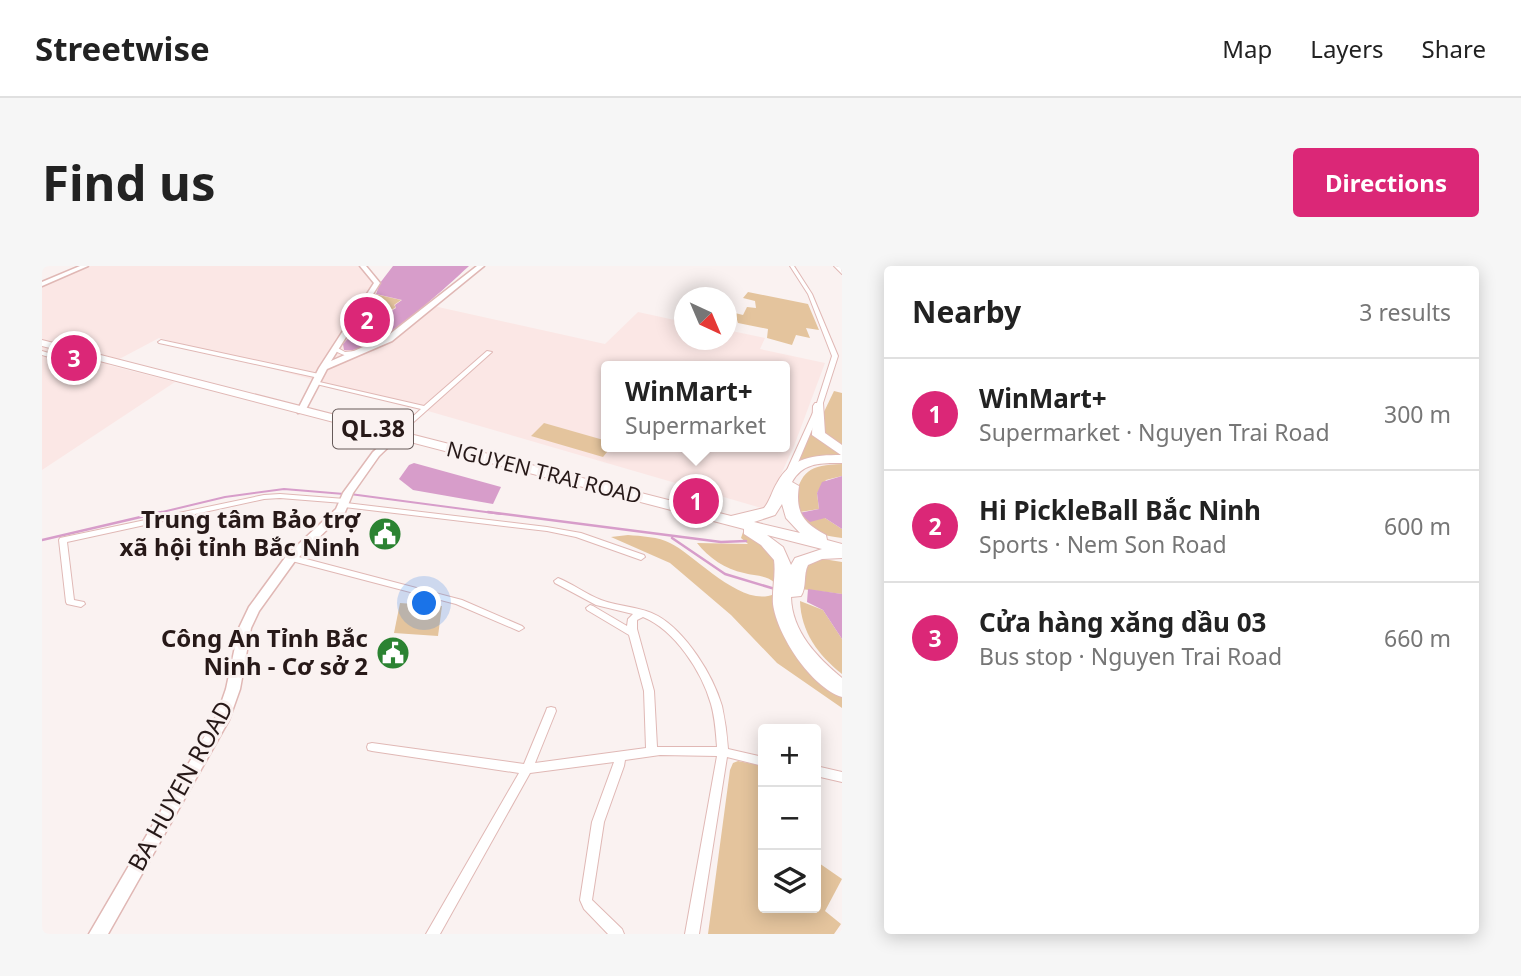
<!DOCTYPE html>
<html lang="en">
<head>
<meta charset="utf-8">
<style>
  body { margin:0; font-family:"Noto Sans",sans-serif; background:#f6f6f6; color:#222 }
  .controls { position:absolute; right:21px; bottom:21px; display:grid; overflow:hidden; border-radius:7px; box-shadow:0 4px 18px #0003 }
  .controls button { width:63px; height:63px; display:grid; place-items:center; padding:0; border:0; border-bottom:2px solid #e0e0e0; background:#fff; color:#222; font:35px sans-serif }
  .compass { position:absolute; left:632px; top:21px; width:63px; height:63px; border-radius:50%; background:#fff; box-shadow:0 4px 18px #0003; rotate:136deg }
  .you { position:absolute; left:383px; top:338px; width:24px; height:24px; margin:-18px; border:5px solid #fff; border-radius:50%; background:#1a73e8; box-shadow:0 0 0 10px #1a73e833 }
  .badge { display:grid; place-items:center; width:46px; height:46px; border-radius:50%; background:#db2777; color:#fff; font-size:23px; font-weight:700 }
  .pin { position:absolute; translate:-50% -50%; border:4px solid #fff; box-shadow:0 2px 7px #0006 }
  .popup { position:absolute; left:559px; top:95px; width:189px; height:91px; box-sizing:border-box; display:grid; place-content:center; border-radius:7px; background:#fff; filter:drop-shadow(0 2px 5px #0005); font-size:23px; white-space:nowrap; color:#767676 }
  .popup b { font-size:26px; color:#222 }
  .popup::after { content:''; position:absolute; left:50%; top:100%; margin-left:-14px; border:14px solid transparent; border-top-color:#fff }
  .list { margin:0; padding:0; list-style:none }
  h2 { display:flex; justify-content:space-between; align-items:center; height:91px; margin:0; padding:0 28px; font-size:30px }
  h2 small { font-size:23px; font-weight:400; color:#767676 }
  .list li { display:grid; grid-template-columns:46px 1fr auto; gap:21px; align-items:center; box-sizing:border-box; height:112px; padding:0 28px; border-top:2px solid #e0e0e0 }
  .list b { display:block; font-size:26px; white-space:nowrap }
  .list p { margin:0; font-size:23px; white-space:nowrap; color:#767676 }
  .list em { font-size:23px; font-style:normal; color:#767676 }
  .icon { flex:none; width:38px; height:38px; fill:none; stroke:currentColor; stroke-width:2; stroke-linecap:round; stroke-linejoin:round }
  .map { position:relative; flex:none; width:800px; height:668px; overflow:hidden; border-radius:7px }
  header { display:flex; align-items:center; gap:42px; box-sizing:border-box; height:98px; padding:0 35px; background:#fff; border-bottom:2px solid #e0e0e0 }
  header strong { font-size:33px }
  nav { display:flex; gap:38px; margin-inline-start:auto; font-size:24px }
  .intro { display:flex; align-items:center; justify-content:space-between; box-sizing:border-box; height:168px; padding:0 42px }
  h1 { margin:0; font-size:49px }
  .button { padding:18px 32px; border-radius:7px; background:#db2777; color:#fff; font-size:24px; font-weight:700 }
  main { display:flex; gap:42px; padding:0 42px }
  aside { flex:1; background:#fff; border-radius:7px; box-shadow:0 4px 18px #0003 }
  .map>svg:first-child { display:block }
  .built { fill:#fbe7e5; fill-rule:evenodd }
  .green { fill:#e4c49d }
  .water { fill:#d79dca }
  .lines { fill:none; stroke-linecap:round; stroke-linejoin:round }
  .stream-far1 { stroke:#d79dca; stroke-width:2 }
  .stream { stroke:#d79dca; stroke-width:2.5 }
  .street-casing { stroke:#e0b8b5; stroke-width:2 }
  .secondary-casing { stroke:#e0b8b5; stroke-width:3 }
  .highway-casing { stroke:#e0b8b5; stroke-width:2 }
  .street { fill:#fff; fill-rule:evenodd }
  .secondary { fill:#fff; fill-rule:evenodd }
  .highway { fill:#fff; fill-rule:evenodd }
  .labels { text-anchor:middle; stroke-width:6; stroke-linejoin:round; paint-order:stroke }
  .far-street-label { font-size:21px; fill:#271918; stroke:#faf2f1 }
  .shield { fill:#faf2f1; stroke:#665a59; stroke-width:2 }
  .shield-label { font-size:23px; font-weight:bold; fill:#271918 }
  .poi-label { font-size:24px; font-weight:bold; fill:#271918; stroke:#faf2f1; text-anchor:end }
  .street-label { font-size:24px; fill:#271918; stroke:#faf2f1 }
</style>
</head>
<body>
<header>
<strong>Streetwise</strong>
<nav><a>Map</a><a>Layers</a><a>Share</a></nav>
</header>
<div class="intro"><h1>Find us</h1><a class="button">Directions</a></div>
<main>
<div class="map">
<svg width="800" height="668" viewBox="0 0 800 668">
  <rect width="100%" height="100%" fill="#faf2f1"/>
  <!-- built -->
  <path class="built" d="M 49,0 L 325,0 L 337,15 L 333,27 L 563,78 L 596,46 L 642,56 L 642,74 L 684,74 L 685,64 L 723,72 L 718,83 L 783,97 L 752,180 L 723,243 L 386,145 L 117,72 L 66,99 L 133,116 L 0,204 L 0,21 ZM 565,100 L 743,100 L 743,181 L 565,181 Z"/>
  <!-- green -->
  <g class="green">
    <path d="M 706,26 L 766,38 L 777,64 L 764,62 L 768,72 L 754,69 L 750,79 L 725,72 L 726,63 L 696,57 L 693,47 L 701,49 L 705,41 L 714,42 L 713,35 L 701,32 Z"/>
    <path d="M 333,28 L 359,34 L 352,39 L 354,41 L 314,67 L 307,66 Z"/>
    <path d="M 792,125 L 800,127 L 800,183 L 782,170 L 780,150 Z"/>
    <path d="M 502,157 L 565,175 L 565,181 L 569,181 L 561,191 L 489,170 Z"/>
    <path d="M 769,161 L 800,187 L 800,191 L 756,194 Z"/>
    <path d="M 800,198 L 800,210 L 784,214 L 775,227 L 777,243 L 758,246 L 783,252 L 800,263 L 800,272 C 768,268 767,263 752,236 C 759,205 767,199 800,198 Z"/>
    <path d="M 701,266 L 733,289 L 733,317 C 725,309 713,310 702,307 C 683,303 667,292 655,277 L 706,278 L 699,272 Z"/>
    <path d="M 586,269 C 599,270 617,271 628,277 C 652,288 700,343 732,328 L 738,345 L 800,428 L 800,442 L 735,397 L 689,349 L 628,297 L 569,271 Z"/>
    <path d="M 775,292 L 800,296 L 800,328 L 759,323 L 762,301 Z"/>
    <path d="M 758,335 L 781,344 L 800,373 L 800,408 C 776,389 759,366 758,335 Z"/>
    <path d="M 358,337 L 400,340 L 396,370 L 352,367 Z"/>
    <path d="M 696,495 L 721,500 L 721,642 L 774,642 L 774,595 L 800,613 L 783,645 L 799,658 L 792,668 L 666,668 L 688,504 L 691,497 Z"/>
  </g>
  <!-- water -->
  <g class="water">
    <path d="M 351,0 L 427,0 C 405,20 332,90 302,84 L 301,78 L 311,67 L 314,67 L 354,42 L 353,39 L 360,34 L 334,28 L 338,17 Z"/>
    <path d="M 372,197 L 459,221 L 451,238 L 371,224 L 357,213 L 367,199 Z"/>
    <path d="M 800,210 L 800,263 L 783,252 L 768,256 L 757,247 L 777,243 L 775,227 L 780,216 Z"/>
    <path d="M 766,323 L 800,328 L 800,373 L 781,344 L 765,336 Z"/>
  </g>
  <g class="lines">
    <!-- stream-far1 -->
    <g class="stream-far1">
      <path d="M 308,228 L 459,248"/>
      <path d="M 112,248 L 183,231 L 242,223 L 302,228"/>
    </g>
    <!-- stream -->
    <g class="stream">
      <path d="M 446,246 L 679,276 L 704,275"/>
      <path d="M 630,272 L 683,308 L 733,323"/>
      <path d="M 0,274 L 120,246"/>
    </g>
    <defs>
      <g id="street">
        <path d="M 748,0 L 752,0 L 770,28 L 796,90 L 780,140 L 752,206 L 748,208 L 744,206 L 774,140 L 790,90 L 766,28 Z"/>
        <path d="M 119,74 L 277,108 L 280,110 L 277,112 L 117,77 L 116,76 Z"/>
        <path d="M 294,81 L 303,86 L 313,85 L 316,87 C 307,92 300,89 292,84 L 292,82 Z"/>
        <path d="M 0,85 L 29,94 L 30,95 L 27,97 L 0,89 Z"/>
        <path d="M 445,85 L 450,86 L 356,170 L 352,170 L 352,168 L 379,143 L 270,117 L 273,115 L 382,140 Z"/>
        <path d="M 238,228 L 303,233 L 307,235 L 304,237 L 505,261 L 539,267 L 602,289 L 603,291 L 599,294 L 534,271 L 505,265 L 302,241 L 298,239 L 301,237 L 238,232 L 222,233 L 25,276 L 32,334 L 42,336 L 43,338 L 39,341 L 25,338 L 24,336 L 17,274 L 18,272 L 222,229 Z"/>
        <path d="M 249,289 L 420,334 L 480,360 L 482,362 L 477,365 L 414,338 L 246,294 L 245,292 Z"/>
        <path d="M 516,312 C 531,318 544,328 559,334 C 577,341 598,340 616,350 C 644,366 671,409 680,440 C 683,454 685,468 686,483 L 721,491 L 721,500 L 685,491 L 657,668 L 643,668 L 675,490 L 618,489 L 583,494 L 582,500 L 562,556 L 550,634 L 580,663 L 582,668 L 566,668 L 542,643 L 538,634 L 550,556 L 572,496 L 488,507 L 398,668 L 384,668 L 477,507 L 330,485 L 326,484 L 325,481 L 326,478 L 330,477 L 482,498 L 504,445 L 505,442 L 509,441 L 513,442 L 514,445 L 493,497 L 604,482 L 602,425 L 587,369 L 545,344 L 544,342 L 548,339 L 551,340 L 585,360 L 586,353 L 591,348 L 554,339 L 513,317 L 512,315 ZM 601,351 C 633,364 660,406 669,438 C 673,452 674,467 675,481 L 615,481 L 612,425 L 595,363 L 595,354 Z"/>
        <path d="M 774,500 L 800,506 L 800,516 L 774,510 Z"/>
      </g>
      <g id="secondary">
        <path d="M 38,0 L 46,0 L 0,20 L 0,16 Z"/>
        <path d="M 318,0 L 324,0 L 338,17 L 289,95 L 344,71 L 435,0 L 442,0 L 350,75 L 285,103 L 263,145 L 256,147 L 255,145 L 277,102 L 332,17 Z"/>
        <path d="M 354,166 L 359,169 L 337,190 L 311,227 L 303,246 L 253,295 L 217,345 L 209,362 L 198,423 L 187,454 L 66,668 L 47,668 L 175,449 L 184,423 L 197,362 L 207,341 L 245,289 L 294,243 L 301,227 L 331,186 Z"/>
      </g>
      <g id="highway">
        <path d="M 792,0 L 800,0 L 800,8 Z"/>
        <path d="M 0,74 L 689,250 L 722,242 C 728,235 730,225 735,217 C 749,191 772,189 799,189 L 770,169 L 771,140 L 773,137 L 781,137 L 783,167 L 800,179 L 800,197 C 780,197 761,196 750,216 L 757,220 C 753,246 761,257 784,269 L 785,274 L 800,278 L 800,292 L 780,293 L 766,299 C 761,309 765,321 759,330 L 749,331 C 750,366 775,391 800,412 L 800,431 C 769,421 735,369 731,338 C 730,323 734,309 732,294 L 719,279 L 702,268 L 702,263 L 0,80 ZM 740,238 L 744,252 L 758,267 L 712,256 L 733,249 ZM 725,269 L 780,283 L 753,292 L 749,299 L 741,281 Z"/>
      </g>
    </defs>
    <!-- street casing -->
    <use href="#street" class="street-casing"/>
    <!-- secondary casing -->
    <use href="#secondary" class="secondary-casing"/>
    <!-- highway casing -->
    <use href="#highway" class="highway-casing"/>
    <!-- street -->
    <use href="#street" class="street"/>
    <!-- secondary -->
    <use href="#secondary" class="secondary"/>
    <!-- highway -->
    <use href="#highway" class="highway"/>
  </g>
  <!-- icons -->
  <defs>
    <symbol id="civic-disc" viewBox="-11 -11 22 22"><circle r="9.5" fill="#2b8332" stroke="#faf2f1"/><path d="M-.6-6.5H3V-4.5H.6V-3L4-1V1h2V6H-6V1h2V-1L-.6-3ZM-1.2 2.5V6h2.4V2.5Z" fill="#fff"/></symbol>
  </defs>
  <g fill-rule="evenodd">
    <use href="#civic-disc" x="324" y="249" width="38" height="38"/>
    <use href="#civic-disc" x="332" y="368" width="38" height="38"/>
  </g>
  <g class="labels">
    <!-- far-street labels -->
    <g class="far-street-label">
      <text transform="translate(502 207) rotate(14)" y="7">NGUYEN TRAI ROAD</text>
    </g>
    <!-- shield labels -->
    <rect class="shield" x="291" y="143.5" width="80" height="39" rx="5"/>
    <g class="shield-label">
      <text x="331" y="171">QL.38</text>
    </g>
    <!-- poi labels -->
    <g class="poi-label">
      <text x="318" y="262">Trung tâm Bảo trợ<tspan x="318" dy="28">xã hội tỉnh Bắc Ninh</tspan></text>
      <text x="326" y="381">Công An Tỉnh Bắc<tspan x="326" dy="28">Ninh - Cơ sở 2</tspan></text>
    </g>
    <!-- street labels -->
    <g class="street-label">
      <text transform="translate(139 520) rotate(-61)" y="8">BA HUYEN ROAD</text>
    </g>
  </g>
</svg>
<div class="controls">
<button>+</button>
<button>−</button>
<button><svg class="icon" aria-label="layers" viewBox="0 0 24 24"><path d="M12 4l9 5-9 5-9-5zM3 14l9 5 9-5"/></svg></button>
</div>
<svg class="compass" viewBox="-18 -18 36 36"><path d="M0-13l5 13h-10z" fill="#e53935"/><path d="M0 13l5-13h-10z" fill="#767676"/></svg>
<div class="you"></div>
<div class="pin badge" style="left:654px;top:235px">1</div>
<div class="popup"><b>WinMart+</b>Supermarket</div>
<div class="pin badge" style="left:325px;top:54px">2</div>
<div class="pin badge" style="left:32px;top:92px">3</div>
</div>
<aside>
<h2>Nearby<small>3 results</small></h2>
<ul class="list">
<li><span class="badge">1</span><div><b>WinMart+</b><p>Supermarket · Nguyen Trai Road</p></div><em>300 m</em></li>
<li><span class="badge">2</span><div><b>Hi PickleBall Bắc Ninh</b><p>Sports · Nem Son Road</p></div><em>600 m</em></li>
<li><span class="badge">3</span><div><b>Cửa hàng xăng dầu 03</b><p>Bus stop · Nguyen Trai Road</p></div><em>660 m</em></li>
</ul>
</aside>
</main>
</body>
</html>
